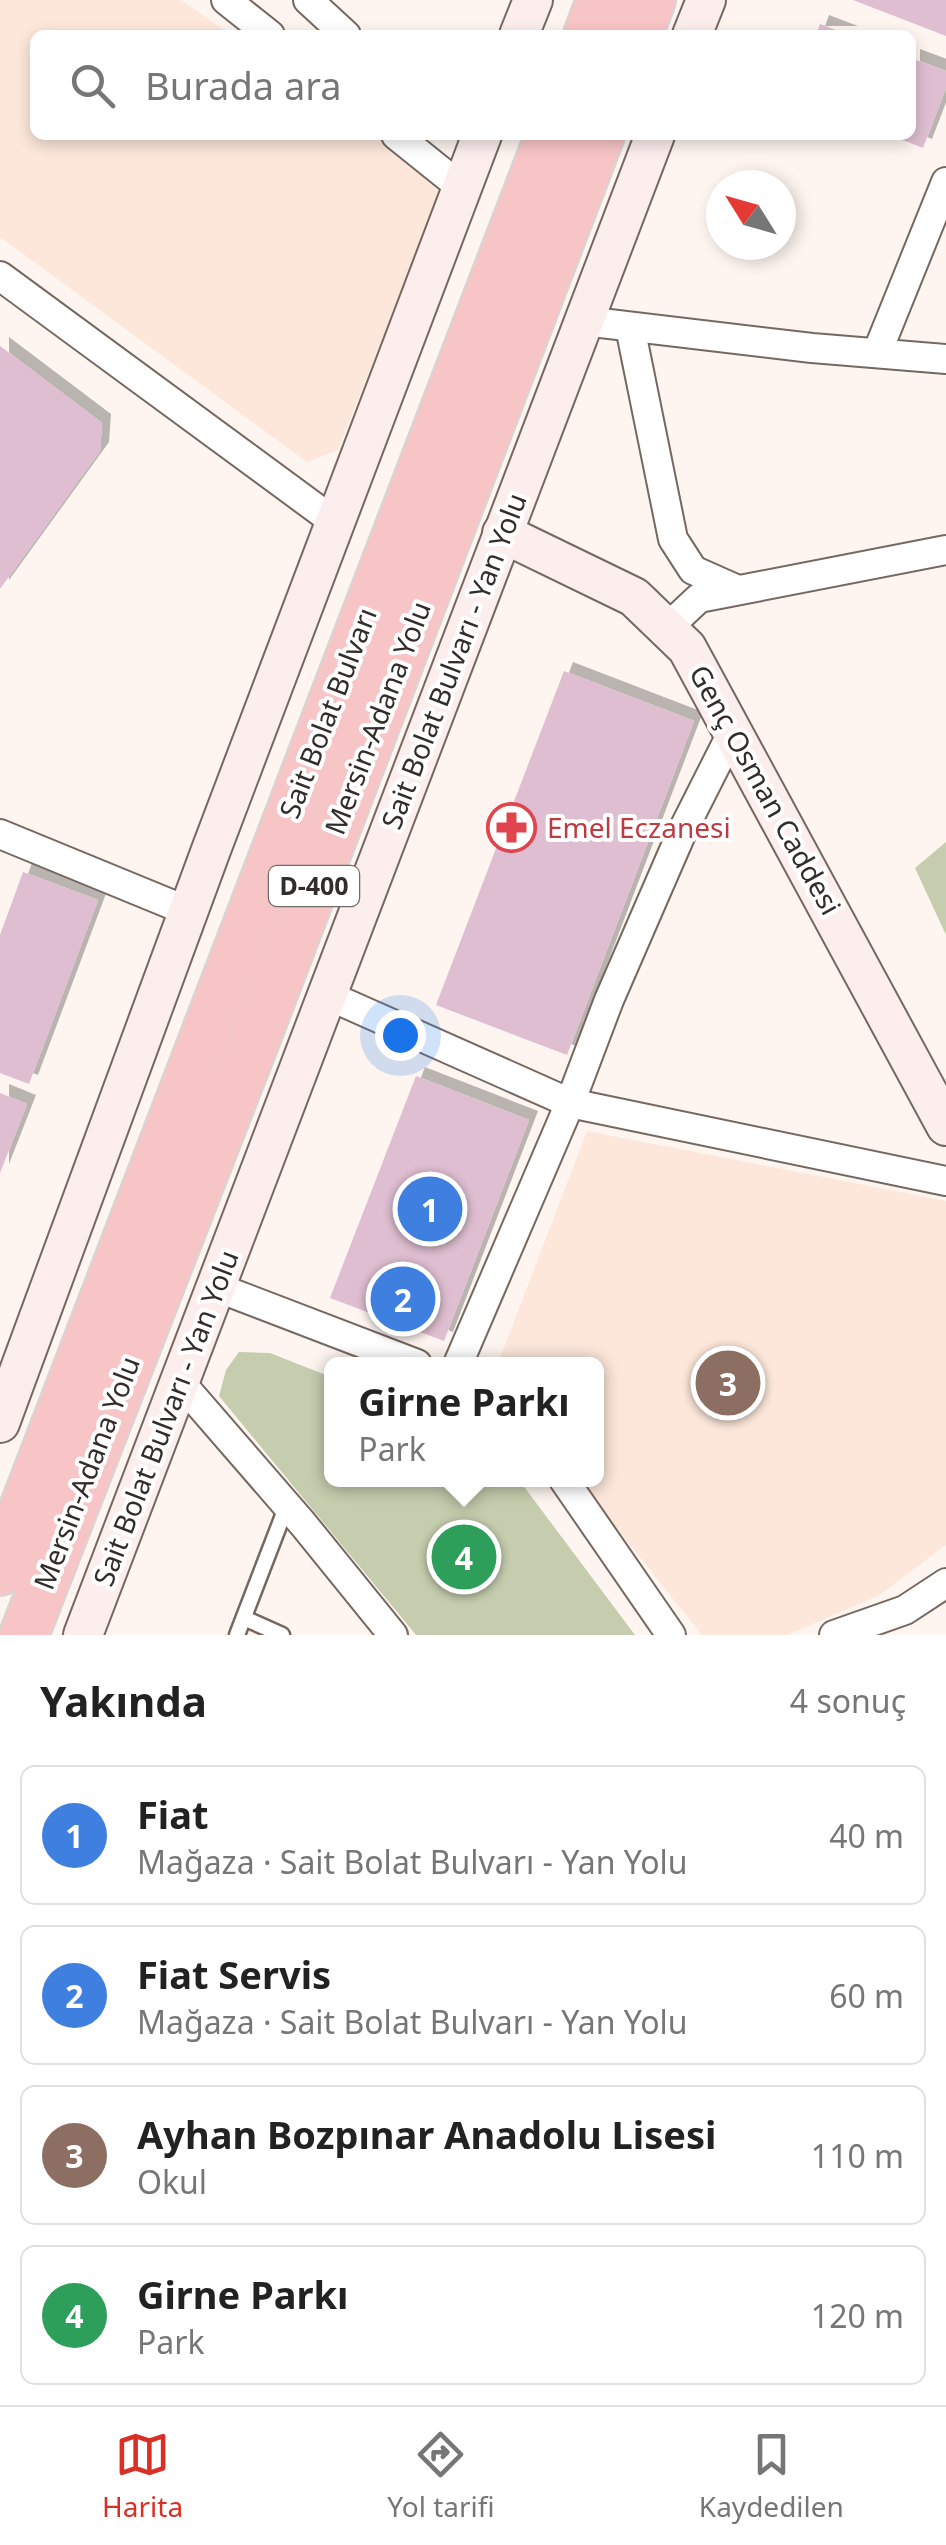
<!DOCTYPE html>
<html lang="tr">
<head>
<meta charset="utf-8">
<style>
  body { margin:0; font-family:"Noto Sans",sans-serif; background:#f2f2f2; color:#222 }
  .compass { position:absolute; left:706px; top:170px; width:90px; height:90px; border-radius:50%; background:#fff; box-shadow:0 5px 15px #0003; rotate:307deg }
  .you { position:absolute; left:400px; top:1035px; width:35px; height:35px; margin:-25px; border:8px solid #fff; border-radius:50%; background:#1a73e8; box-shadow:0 0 0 15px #1a73e833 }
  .badge { display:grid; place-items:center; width:65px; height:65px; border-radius:50%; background:#d93025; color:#fff; font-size:32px; font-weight:700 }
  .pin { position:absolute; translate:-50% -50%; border:5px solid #fff; box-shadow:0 2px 10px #0006 }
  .popup { position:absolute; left:324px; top:1357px; width:280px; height:130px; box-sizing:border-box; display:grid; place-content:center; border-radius:15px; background:#fff; filter:drop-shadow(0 2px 8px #0005); font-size:32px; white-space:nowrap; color:#767676 }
  .popup b { font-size:38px; color:#222 }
  .popup::after { content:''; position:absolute; left:50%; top:100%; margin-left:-20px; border:20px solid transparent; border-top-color:#fff }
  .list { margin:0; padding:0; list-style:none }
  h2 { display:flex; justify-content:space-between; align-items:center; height:130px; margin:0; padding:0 40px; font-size:42px }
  h2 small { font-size:32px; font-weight:400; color:#767676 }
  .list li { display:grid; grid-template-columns:65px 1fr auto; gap:30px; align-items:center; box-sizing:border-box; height:140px; margin:0 20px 20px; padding:0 20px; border:2px solid #e0e0e0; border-radius:15px }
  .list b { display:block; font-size:38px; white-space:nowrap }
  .list p { margin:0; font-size:32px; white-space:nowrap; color:#767676 }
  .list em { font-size:32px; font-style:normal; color:#767676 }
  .icon { flex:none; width:55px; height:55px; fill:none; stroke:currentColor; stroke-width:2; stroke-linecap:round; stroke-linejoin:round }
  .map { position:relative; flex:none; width:946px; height:1635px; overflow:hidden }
  .search { position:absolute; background:#fff; box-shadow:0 5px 15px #0003; left:30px; right:30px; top:30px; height:110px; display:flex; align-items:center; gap:25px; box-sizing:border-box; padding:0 35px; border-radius:15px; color:#767676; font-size:38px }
  .sheet { height:770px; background:#fff }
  nav { display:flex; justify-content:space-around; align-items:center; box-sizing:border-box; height:140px; border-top:2px solid #e0e0e0; background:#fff; font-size:28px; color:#767676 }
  nav a { display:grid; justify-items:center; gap:5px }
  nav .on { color:#d93025 }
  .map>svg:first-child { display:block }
  .built { fill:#fce7da }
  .green { fill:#c5cdae }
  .building { fill:#debed0; filter:url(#shadow) }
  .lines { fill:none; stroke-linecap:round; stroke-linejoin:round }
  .lane-casing { stroke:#756861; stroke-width:19 }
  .street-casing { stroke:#756861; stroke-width:32 }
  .secondary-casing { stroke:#756861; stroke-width:42 }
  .highway-casing { stroke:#d6d5d4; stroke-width:52 }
  .lane { stroke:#fff; stroke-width:14 }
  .street { stroke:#fff; stroke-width:28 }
  .secondary { stroke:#fdeeee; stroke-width:38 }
  .highway { stroke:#f8c5c7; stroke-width:48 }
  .labels { text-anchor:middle; stroke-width:8; stroke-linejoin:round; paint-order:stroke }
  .shield { fill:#fff; stroke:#706c6a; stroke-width:2.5 }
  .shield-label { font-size:25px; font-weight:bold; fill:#332d2a }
  .street-label { font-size:28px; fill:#332d2a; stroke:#fff }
  .health-label { font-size:28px; fill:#be3a42; stroke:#fff; text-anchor:start }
</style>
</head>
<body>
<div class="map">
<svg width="946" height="1635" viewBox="0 0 946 1635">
  <defs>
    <filter id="shadow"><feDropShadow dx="9" dy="-9" stdDeviation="0" flood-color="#0004"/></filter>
  </defs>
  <rect width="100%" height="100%" fill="#fef5f0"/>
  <!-- built -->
  <g class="built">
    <path d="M 0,0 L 181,0 L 231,35 L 35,35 L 35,135 L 373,135 L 411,162 L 440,193 L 338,450 L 307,462 L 0,237 Z"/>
    <path d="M 587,1131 L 946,1201 L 946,1545 L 878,1596 L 787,1635 L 702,1635 L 578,1480 L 596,1480 L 596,1364 L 503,1364 L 500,1358 Z"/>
  </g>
  <!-- green -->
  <g class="green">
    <path d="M 946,842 L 946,935 L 915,868 Z"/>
    <path d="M 239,1352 L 270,1353 L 331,1377 L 332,1480 L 519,1480 L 635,1635 L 416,1635 L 219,1396 L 226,1370 Z"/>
  </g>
  <!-- building -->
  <g class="building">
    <path d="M 853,0 L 946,0 L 946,36 Z"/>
    <path d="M 820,24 L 849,35 L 816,35 Z"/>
    <path d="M 911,58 L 946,71 L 946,88 L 923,148 L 890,135 L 911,135 Z"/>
    <path d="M 0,346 L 102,423 L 100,451 L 0,589 Z"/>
    <path d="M 564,671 L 694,721 L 567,1055 L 436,1005 Z"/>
    <path d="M 23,872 L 98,900 L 29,1084 L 0,1073 L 0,935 Z"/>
    <path d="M 416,1076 L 529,1120 L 444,1341 L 330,1298 Z"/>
    <path d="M 0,1093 L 27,1104 L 0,1173 Z"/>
  </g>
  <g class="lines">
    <defs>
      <g id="lane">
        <path d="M 244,1618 L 282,1635"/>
        <path d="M 237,1635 L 287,1505"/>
      </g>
      <g id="street">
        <path d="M 226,0 L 270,35"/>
        <path d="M 308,0 L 346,35"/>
        <path d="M 396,135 L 462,188"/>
        <path d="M 0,276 L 336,523"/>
        <path d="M 584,321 L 812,348 L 946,359"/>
        <path d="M 630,327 L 673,539 L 693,570 L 738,590"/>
        <path d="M 877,353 L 946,182"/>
        <path d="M 667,628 L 699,598 L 946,550"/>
        <path d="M 0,834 L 190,912"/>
        <path d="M 327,995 L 570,1103 L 946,1181"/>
        <path d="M 216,1287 L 417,1364"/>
        <path d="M 458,1364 L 570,1103 L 609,1000 L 682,832 L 733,731"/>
        <path d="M 180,1382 L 303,1524 L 393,1635"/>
        <path d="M 564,1480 L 671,1635"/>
        <path d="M 834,1635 L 905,1610 L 946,1583"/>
      </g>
      <g id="secondary">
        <path d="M 519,35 L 533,0"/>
        <path d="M 692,35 L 706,0"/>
        <path d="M 502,533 L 634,597 L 687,648 L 946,1126"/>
        <path d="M 0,1423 L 211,850 L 482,135"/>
        <path d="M 83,1635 L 655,135"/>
      </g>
      <g id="highway">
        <path d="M 588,35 L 601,0"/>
        <path d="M 638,35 L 651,0"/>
        <path d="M 0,1571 L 550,135"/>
        <path d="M 24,1635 L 254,1043 L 600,135"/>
      </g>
    </defs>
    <!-- lane casing -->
    <use href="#lane" class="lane-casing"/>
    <!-- street casing -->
    <use href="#street" class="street-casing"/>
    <!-- secondary casing -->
    <use href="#secondary" class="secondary-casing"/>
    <!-- highway casing -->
    <use href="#highway" class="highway-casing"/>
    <!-- lane -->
    <use href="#lane" class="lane"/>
    <!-- street -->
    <use href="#street" class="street"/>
    <!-- secondary -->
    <use href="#secondary" class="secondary"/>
    <!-- highway -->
    <use href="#highway" class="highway"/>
  </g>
  <!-- icons -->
  <defs>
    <symbol id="pharmacy-ring" viewBox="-11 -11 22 22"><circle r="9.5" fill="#fff" stroke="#e0444e" stroke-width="1.5"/><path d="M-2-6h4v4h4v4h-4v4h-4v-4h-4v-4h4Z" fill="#e0444e"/></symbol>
  </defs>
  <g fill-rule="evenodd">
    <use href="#pharmacy-ring" x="484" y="800" width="55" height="55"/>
  </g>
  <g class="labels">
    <!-- shield labels -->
    <rect class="shield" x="269" y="866" width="90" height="40" rx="8"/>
    <g class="shield-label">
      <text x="314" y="895">D-400</text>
    </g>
    <!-- street labels -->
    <g class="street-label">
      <text transform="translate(454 661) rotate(-69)" y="10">Sait Bolat Bulvarı - Yan Yolu</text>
      <text transform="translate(328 713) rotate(-69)" y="10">Sait Bolat Bulvarı</text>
      <text transform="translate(378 718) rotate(-69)" y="10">Mersin-Adana Yolu</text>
      <text transform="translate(765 790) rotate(61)" y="10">Genç Osman Caddesi</text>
      <text transform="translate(166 1418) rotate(-69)" y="10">Sait Bolat Bulvarı - Yan Yolu</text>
      <text transform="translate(87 1473) rotate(-69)" y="10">Mersin-Adana Yolu</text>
    </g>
    <!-- health labels -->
    <g class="health-label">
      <text x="547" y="838">Emel Eczanesi</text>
    </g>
  </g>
</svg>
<svg class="compass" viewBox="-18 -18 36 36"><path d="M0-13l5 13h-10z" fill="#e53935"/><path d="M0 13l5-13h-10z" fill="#767676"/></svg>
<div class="you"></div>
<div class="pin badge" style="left:430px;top:1209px;background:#3f7fe0">1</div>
<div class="pin badge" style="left:403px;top:1299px;background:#3f7fe0">2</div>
<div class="pin badge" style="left:728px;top:1383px;background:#8d6e63">3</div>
<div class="pin badge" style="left:464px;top:1557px;background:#2e9e5b">4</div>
<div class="popup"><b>Girne Parkı</b>Park</div>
<div class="search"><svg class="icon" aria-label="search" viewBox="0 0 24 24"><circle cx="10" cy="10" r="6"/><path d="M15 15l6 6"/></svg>Burada ara</div>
</div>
<section class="sheet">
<h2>Yakında<small>4 sonuç</small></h2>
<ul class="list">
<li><span class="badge" style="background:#3f7fe0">1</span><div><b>Fiat</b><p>Mağaza · Sait Bolat Bulvarı - Yan Yolu</p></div><em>40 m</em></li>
<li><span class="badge" style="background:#3f7fe0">2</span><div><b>Fiat Servis</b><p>Mağaza · Sait Bolat Bulvarı - Yan Yolu</p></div><em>60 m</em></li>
<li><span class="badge" style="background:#8d6e63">3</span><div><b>Ayhan Bozpınar Anadolu Lisesi</b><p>Okul</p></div><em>110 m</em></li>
<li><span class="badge" style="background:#2e9e5b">4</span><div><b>Girne Parkı</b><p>Park</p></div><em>120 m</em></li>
</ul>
</section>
<nav>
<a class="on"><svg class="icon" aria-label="map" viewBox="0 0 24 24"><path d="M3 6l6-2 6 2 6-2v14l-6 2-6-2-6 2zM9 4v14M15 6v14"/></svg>Harita</a>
<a><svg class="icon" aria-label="directions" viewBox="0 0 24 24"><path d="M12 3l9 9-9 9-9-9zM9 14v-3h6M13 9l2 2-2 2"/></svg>Yol tarifi</a>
<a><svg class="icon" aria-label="saved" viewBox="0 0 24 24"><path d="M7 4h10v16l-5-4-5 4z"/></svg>Kaydedilen</a>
</nav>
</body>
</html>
